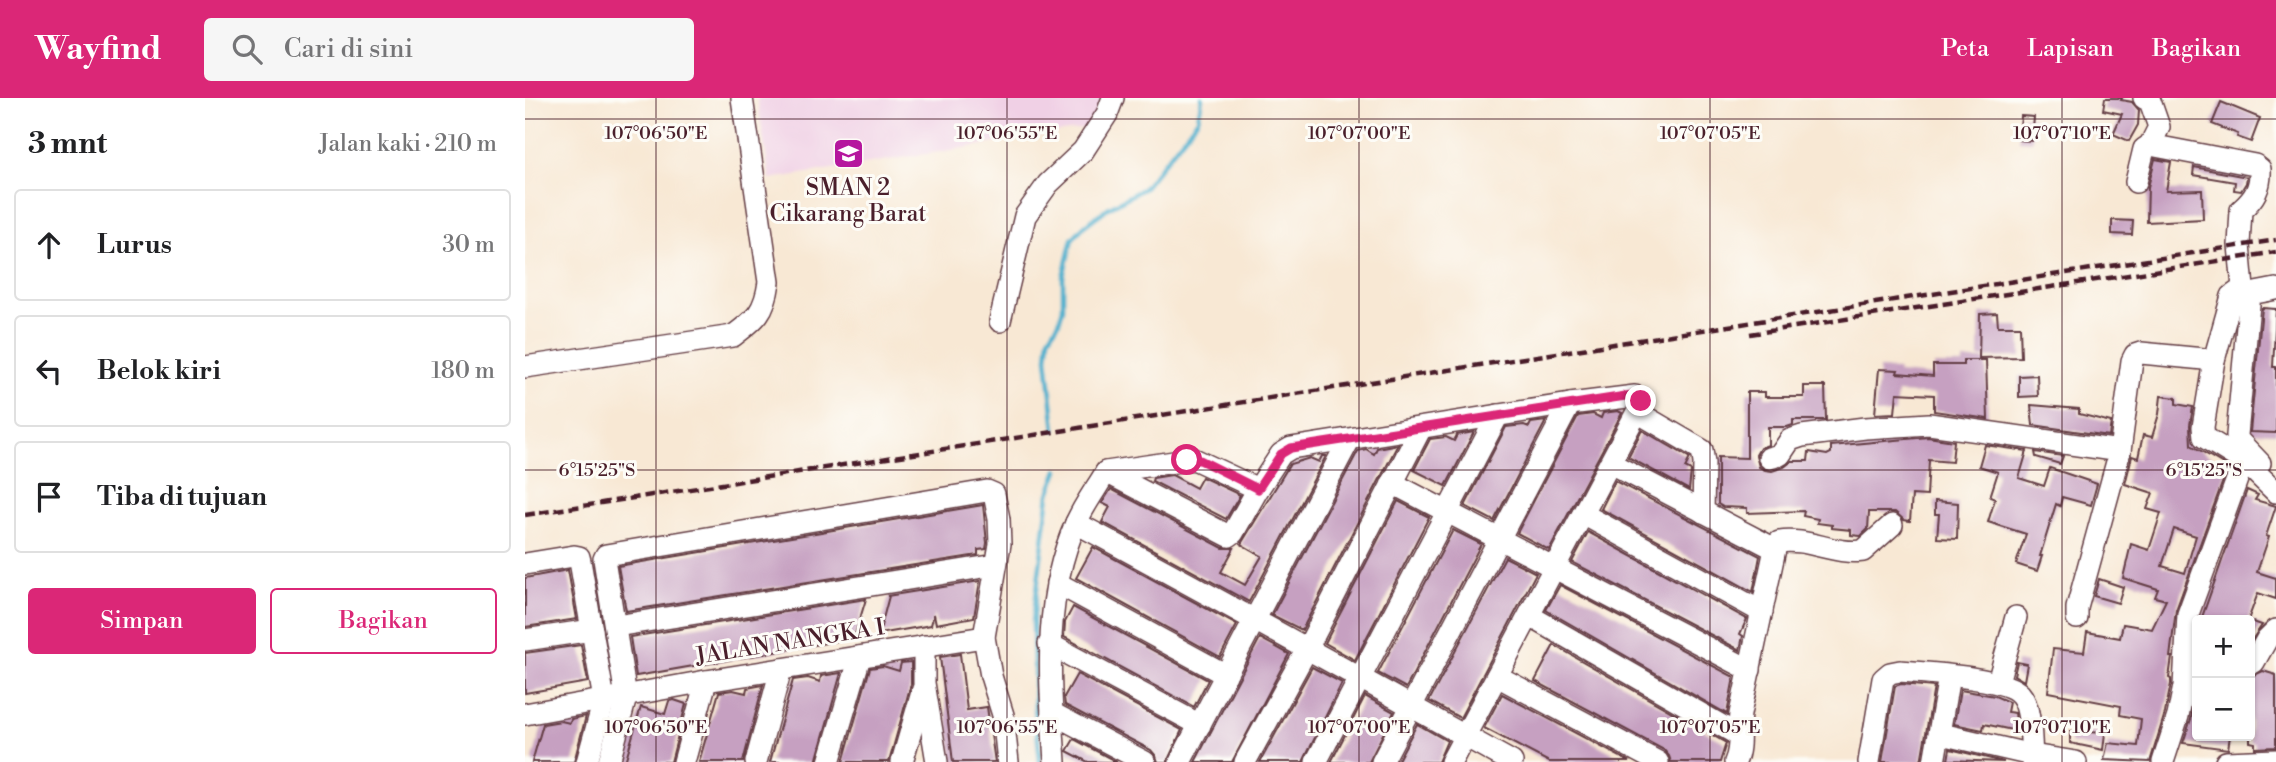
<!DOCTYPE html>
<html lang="id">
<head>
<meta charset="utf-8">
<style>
  body { margin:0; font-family:"Libre Bodoni",serif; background:#f6f6f6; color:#202124 }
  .controls { position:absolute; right:21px; bottom:21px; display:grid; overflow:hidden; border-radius:7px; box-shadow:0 2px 5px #0004 }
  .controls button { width:63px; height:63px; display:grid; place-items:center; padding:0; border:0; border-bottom:2px solid #e0e0e0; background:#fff; color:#202124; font:35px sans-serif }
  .stop { position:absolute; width:21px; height:21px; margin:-16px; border:5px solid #db2777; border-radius:50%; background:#fff }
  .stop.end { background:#db2777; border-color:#fff; box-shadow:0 2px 7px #0008 }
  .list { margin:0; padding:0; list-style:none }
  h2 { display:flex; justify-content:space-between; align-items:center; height:91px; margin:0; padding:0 28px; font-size:30px }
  h2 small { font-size:23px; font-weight:400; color:#757577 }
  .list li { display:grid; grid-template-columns:46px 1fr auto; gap:21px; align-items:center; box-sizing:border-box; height:112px; margin:0 14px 14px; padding:0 14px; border:2px solid #e0e0e0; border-radius:7px }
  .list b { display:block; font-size:26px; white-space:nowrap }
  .list em { font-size:23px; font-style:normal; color:#757577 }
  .actions { display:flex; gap:14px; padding:21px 28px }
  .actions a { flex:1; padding:16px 0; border:2px solid #db2777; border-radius:7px; text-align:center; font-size:24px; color:#db2777 }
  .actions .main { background:#db2777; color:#fff }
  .icon { flex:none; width:38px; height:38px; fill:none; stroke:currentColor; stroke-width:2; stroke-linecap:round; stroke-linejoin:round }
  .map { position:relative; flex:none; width:1751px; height:664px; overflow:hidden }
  header { display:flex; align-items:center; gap:42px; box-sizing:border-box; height:98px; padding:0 35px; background:#db2777; color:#fff }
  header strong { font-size:33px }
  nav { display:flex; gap:38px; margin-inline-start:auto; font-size:24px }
  .search { width:490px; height:63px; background:#f6f6f6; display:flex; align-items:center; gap:18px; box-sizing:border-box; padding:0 24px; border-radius:7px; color:#757577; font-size:26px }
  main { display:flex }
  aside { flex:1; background:#fff }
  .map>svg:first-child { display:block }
  .built { fill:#f0d0e5 }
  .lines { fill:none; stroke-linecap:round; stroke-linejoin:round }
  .stream { stroke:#50b0ce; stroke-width:4.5 }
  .building { fill:#c6a0c1; fill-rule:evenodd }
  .minor-casing { stroke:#643d44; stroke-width:24 }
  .minor { stroke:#fff; stroke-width:21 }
  .rail { stroke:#4a1f2b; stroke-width:4.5; stroke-dasharray:10 5; stroke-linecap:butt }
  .route { stroke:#db2777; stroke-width:9 }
  .ticks { fill:none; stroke:#4a1f2b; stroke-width:2; stroke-opacity:0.45 }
  .labels { text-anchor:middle; stroke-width:6; stroke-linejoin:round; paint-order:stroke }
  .poi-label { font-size:23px; fill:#4a1f2b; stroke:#fdfcf7 }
  .street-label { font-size:23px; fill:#4a1f2b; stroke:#fdfcf7 }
  .ticks-label { font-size:18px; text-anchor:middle; fill:#4a1f2b; stroke:#fdfcf7; stroke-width:6; stroke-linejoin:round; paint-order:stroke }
</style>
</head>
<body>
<header>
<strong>Wayfind</strong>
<div class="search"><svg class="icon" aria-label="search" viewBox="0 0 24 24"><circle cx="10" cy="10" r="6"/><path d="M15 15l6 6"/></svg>Cari di sini</div>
<nav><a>Peta</a><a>Lapisan</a><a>Bagikan</a></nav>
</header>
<main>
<aside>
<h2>3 mnt<small>Jalan kaki · 210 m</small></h2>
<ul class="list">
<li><svg class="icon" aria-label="ahead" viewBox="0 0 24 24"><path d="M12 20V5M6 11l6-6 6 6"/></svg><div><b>Lurus</b></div><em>30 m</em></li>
<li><svg class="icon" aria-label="left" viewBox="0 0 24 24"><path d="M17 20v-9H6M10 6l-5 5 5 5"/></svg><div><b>Belok kiri</b></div><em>180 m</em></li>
<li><svg class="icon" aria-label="arrive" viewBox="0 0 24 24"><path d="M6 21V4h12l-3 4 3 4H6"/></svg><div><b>Tiba di tujuan</b></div></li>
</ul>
<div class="actions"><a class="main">Simpan</a><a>Bagikan</a></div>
</aside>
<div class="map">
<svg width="1751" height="664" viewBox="0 0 1751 664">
  <rect width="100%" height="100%" fill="#fdfcf7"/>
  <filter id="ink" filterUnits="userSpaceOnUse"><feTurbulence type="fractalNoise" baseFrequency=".0143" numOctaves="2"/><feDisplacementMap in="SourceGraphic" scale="14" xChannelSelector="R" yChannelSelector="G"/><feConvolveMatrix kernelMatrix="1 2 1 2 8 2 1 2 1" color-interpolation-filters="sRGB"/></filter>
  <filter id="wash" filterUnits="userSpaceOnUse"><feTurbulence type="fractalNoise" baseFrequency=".00686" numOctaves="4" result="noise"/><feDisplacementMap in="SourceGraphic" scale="28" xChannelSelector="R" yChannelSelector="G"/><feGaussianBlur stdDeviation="1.57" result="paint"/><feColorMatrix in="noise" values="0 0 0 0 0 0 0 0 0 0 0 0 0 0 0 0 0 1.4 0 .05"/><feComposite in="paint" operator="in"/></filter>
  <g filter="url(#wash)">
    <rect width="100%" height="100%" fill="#f8e8d4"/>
    <!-- built -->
    <path class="built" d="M 232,0 L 579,0 L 563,30 L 245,81 Z"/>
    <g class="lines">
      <!-- stream -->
      <g class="stream">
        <path d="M 530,332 L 522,260 L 524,240 L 534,224 L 538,210 L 538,179 L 547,141 L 559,128 L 583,110 L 619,90 L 673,21 L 677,0"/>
        <path d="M 515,664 L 510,610 L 508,523 L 524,396 L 533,372"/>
      </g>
    </g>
    <g id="blocks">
      <!-- building -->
      <g class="building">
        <path d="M 1580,0 L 1597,0 L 1596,2 L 1607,4 L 1614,12 L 1613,27 L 1604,43 L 1588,36 L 1597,16 L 1578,12 Z"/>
        <path d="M 1696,4 L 1735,20 L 1726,44 L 1712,39 L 1713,36 L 1687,26 Z"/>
        <path d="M 1496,18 L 1509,19 L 1507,43 L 1494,42 Z"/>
        <path d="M 1630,61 L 1646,64 L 1641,93 L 1677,92 L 1678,121 L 1622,124 L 1623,89 Z"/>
        <path d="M 1669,69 L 1722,79 L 1721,85 L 1716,93 L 1709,92 L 1710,84 L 1668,77 Z"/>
        <path d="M 1587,122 L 1608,123 L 1607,137 L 1587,136 Z"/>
        <path d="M 1737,210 L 1751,211 L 1748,269 L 1751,269 L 1751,335 L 1725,334 Z"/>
        <path d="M 1472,215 L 1473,228 L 1495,228 L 1496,259 L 1454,260 L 1455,216 Z"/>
        <path d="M 1438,262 L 1461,262 L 1463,321 L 1409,313 L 1409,297 L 1372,295 L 1370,315 L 1350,316 L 1354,271 L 1373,272 L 1372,275 L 1408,278 L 1408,267 L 1438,267 Z"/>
        <path d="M 1512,277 L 1513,298 L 1494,299 L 1494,278 Z"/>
        <path d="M 1279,288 L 1300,288 L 1301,322 L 1268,322 L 1268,327 L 1262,329 L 1243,329 L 1243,347 L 1235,350 L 1231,357 L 1234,369 L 1240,372 L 1247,373 L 1259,369 L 1267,363 L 1283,363 L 1284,354 L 1302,357 L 1306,355 L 1306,348 L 1403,339 L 1429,343 L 1427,364 L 1404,362 L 1402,398 L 1387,397 L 1385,423 L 1379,422 L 1370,414 L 1344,414 L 1343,431 L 1336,438 L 1326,437 L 1326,432 L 1307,430 L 1307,427 L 1292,425 L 1293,421 L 1278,418 L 1279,413 L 1222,415 L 1222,410 L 1198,409 L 1193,406 L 1193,359 L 1222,360 L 1222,294 L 1240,294 L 1240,299 L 1279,299 Z"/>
        <path d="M 1636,298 L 1651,300 L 1651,306 L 1668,309 L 1665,327 L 1666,347 L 1703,369 L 1651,512 L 1645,559 L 1647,559 L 1644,580 L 1646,581 L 1646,586 L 1640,615 L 1625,664 L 1579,662 L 1583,645 L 1613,648 L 1616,621 L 1595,617 L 1596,608 L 1523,594 L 1528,551 L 1559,554 L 1562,534 L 1595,540 L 1598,526 L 1627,531 L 1641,502 L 1630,499 L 1633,491 L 1598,480 L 1606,446 L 1624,452 L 1636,415 L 1622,411 L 1628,395 L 1600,386 L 1607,358 L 1613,360 L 1618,337 L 1627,339 L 1634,316 ZM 1649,431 L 1671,438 L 1660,475 L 1637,468 Z"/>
        <path d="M 1506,307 L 1554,311 L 1554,316 L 1586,324 L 1584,338 L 1508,327 Z"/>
        <path d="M 1093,313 L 1097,315 L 1024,452 L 992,435 L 1053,318 L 1068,316 L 1076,320 L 1078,315 Z"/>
        <path d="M 1021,323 L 969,423 L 940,408 L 981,329 L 999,327 L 1004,329 L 1006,325 Z"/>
        <path d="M 1117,332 L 1165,360 L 1160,370 L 1166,373 L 1164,392 L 1103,359 Z"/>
        <path d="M 949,334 L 921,388 L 889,372 L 905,341 L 921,339 L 929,343 L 932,337 Z"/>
        <path d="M 873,346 L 777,532 L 747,517 L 833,353 L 841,351 L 849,356 L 852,350 Z"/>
        <path d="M 1460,347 L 1502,353 L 1494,380 L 1519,388 L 1525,370 L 1572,386 L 1566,407 L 1537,399 L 1535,408 L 1531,406 L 1515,458 L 1517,458 L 1512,473 L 1491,466 L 1501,436 L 1463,424 L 1470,401 L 1465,399 L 1473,374 L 1454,368 Z"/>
        <path d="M 1510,354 L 1538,358 L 1535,366 L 1511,359 Z"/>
        <path d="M 797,358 L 801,358 L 724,504 L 577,424 L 585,409 L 577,405 L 586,391 L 698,450 L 709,450 L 696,474 L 720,487 L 737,458 L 716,446 L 765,366 L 785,360 L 794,364 Z"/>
        <path d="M 647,377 L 671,390 L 677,379 L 715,397 L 701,421 L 627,383 L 628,380 Z"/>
        <path d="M 1090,383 L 1235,458 L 1228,494 L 1076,411 Z"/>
        <path d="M 1722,392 L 1733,397 L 1730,402 L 1751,408 L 1741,438 L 1744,439 L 1732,474 L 1751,480 L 1751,501 L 1733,495 L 1723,522 L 1676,522 Z"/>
        <path d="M 873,403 L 904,419 L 830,562 L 800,545 Z"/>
        <path d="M 1410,403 L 1433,405 L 1432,441 L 1412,440 L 1414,416 L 1410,416 Z"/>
        <path d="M 458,407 L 462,445 L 461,451 L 453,452 L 453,457 L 101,513 L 93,468 Z"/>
        <path d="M 928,432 L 956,446 L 881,590 L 853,575 Z"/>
        <path d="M 1063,434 L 1222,521 L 1215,536 L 1218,538 L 1215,552 L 1047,464 Z"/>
        <path d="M 568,449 L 712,527 L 695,559 L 551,480 Z"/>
        <path d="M 980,459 L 1011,475 L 935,620 L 904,603 Z"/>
        <path d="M 43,472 L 52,521 L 0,529 L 0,480 Z"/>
        <path d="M 1574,481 L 1598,489 L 1593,505 L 1569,498 Z"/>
        <path d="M 455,483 L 449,519 L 411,526 L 409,516 L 406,527 L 354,536 L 364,498 L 362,498 Z"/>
        <path d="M 1035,487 L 1209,579 L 1202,616 L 1021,512 Z"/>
        <path d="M 341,501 L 329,540 L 111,578 L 105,539 Z"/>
        <path d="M 548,509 L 683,582 L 669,609 L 539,539 L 540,524 Z"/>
        <path d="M 1725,523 L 1737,527 L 1725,545 Z"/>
        <path d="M 735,540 L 764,556 L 707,664 L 670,664 Z"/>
        <path d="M 56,547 L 63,584 L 0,595 L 0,555 Z"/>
        <path d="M 1029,547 L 1201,645 L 1195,664 L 1146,664 L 1144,658 L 1139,652 L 1010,583 Z"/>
        <path d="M 435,556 L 442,612 L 462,609 L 470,664 L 428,664 L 415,559 Z"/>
        <path d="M 386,564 L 386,586 L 364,664 L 318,664 L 345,570 L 358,568 L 374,573 L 376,565 Z"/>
        <path d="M 1492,564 L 1502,566 L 1499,583 L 1489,577 Z"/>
        <path d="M 787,569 L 817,585 L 778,664 L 735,664 Z"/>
        <path d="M 1738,573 L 1751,577 L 1751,649 L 1730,650 L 1730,645 L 1725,644 L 1725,579 Z"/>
        <path d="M 316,575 L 291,664 L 245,664 L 268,582 L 283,580 L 295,584 L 296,578 Z"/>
        <path d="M 552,576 L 657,632 L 642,664 L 633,664 L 631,658 L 626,652 L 540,607 L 539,599 Z"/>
        <path d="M 1376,586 L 1409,589 L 1396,664 L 1357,664 L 1370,588 Z"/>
        <path d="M 238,587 L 218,664 L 174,664 L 194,594 L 208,592 L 221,595 L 222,590 Z"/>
        <path d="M 1672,588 L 1672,638 L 1705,638 L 1703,651 L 1658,645 L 1666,621 Z"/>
        <path d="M 1435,592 L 1470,598 L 1484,604 L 1482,614 L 1490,615 L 1492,633 L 1459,626 L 1458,632 L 1429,626 Z"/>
        <path d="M 977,596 L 1105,664 L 1024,664 L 965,633 L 959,630 Z"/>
        <path d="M 840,598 L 869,614 L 844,664 L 806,664 Z"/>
        <path d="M 149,602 L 161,606 L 146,664 L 100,664 L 116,609 L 140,616 L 144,603 Z"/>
        <path d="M 61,618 L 49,664 L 7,664 L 18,626 L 36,623 L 45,625 L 46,621 Z"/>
        <path d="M 892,626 L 922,643 L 913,664 L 872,664 Z"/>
        <path d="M 1545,633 L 1580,635 L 1578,652 L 1545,645 Z"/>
        <path d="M 549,641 L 592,664 L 563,664 L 542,653 Z"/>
        <path d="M 1425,651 L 1479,664 L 1423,662 Z"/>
      </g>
    </g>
  </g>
  <g filter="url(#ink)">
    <use href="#blocks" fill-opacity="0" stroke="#643d44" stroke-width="2"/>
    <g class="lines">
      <defs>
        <g id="minor">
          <path d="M 1619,0 L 1625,3 L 1634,29 L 1625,47"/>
          <path d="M 1611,84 L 1619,51 L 1625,47 L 1730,67 L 1735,71 C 1736,89 1730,100 1716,112 L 1714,147 L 1718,190 L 1707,198 L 1689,262 L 1678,329 L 1679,339 L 1721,365 L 1751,394"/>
          <path d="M 475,223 L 500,118 L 523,86 L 558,53 L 582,16 L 588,0"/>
          <path d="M 0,269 L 208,238 C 231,221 240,214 244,184 L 217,0"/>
          <path d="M 1112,314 L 1177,352 L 1179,365 L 1178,414"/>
          <path d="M 1244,360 L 1255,357 L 1265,342 L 1277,338 L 1340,330 L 1404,326 L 1595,353"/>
          <path d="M 1085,365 L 1250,451 L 1215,616 C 1213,632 1217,649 1210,664"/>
          <path d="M 1735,365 L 1713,342 L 1712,337 L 1725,196 L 1751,191"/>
          <path d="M 581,374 L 704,438 L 708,435 L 733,391"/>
          <path d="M 867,385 L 1225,572"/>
          <path d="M 1058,416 L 1237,514"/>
          <path d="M 551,425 C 697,503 842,584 987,664"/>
          <path d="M 1250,451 L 1254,444 C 1282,439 1309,457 1338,453 L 1367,427"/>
          <path d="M 0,466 L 49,458 L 54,459 L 55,463 L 79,602 L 62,664"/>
          <path d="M 532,485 L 701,577"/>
          <path d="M 1005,518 L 1213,637"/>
          <path d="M 1552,520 L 1552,510 L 1595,353 L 1607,263 L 1610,257 L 1616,255 L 1689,262"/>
          <path d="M 91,528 L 471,467"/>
          <path d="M 0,542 L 67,532"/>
          <path d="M 524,546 L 675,627"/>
          <path d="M 399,548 L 399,585 L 412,664"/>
          <path d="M 1725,566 L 1729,564 L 1742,541 L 1751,532"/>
          <path d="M 972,578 L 1133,664"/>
          <path d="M 1473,584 L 1491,519"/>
          <path d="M 527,615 L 620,664"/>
          <path d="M 0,616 L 181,583 L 459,539"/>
          <path d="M 1416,636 L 1507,657 L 1551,664"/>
          <path d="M 84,664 L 101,599 L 79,461 L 81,457 L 462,393 L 469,396 L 474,421 L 475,446 L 459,539 L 466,578 L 478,617 L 483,664"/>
          <path d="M 159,664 L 181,583"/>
          <path d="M 231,664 L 256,571"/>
          <path d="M 304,664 L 335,559"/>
          <path d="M 377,664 L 398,591"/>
          <path d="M 530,664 C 525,584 517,501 551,425 C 559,407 571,391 581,374 L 669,361 L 733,391 L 756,356 L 766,350 L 1045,306 L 1110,298 L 1116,303 L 1112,314 L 926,664"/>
          <path d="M 655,664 L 824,342"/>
          <path d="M 720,664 L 782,551 L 896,330"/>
          <path d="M 791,664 L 973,317"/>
          <path d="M 857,664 L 1045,306"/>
          <path d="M 1344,664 L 1358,581 L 1365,575 L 1375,573 C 1399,575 1481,579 1495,596 C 1507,609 1506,646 1507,664"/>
          <path d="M 1409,664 L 1424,578"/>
          <path d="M 1638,664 L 1653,618 L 1659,588 L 1663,516 L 1714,376 L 1721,365"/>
          <path d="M 1701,664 L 1751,662"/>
        </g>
      </defs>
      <!-- minor casing -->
      <use href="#minor" class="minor-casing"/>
      <!-- minor -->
      <use href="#minor" class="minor"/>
      <!-- rail -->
      <g class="rail">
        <path d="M 1225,236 L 1751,154"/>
        <path d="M 0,417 L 1751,142"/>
      </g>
    </g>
  </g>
  <g class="lines" filter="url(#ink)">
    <!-- route -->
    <path class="route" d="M 662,362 L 675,362 L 733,391 L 756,356 L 766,350 L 1107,297 L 1116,303"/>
  </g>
  <!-- ticks -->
  <path class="ticks" d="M 131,0 L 131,664M 482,0 L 482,664M 834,0 L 834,664M 1185,0 L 1185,664M 1537,0 L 1537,664M 0,21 L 1751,21M 0,372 L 1751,372"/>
  <!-- icons -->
  <defs>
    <symbol id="school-square" viewBox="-11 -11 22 22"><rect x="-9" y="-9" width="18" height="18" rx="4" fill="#b5179e" stroke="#fdfcf7"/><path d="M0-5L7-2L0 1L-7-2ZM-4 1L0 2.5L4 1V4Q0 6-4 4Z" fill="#fff"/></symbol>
  </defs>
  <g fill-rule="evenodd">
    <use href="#school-square" x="306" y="38" width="35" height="35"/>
  </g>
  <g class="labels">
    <!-- poi labels -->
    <g class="poi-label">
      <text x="323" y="97">SMAN 2<tspan x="323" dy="26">Cikarang Barat</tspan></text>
    </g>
    <!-- street labels -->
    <g class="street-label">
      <text transform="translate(265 543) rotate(-9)" y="8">JALAN NANGKA I</text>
    </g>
  </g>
  <g class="ticks-label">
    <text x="131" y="41">107°06'50"E</text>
    <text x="482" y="41">107°06'55"E</text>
    <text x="834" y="41">107°07'00"E</text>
    <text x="1185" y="41">107°07'05"E</text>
    <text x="1537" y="41">107°07'10"E</text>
    <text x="72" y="378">6°15'25"S</text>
    <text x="1679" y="378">6°15'25"S</text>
    <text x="131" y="635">107°06'50"E</text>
    <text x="482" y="635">107°06'55"E</text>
    <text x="834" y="635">107°07'00"E</text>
    <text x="1185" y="635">107°07'05"E</text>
    <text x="1537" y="635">107°07'10"E</text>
  </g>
</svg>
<div class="controls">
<button>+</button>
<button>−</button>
</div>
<div class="stop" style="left:662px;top:362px"></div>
<div class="stop end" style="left:1116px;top:303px"></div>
</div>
</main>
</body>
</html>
